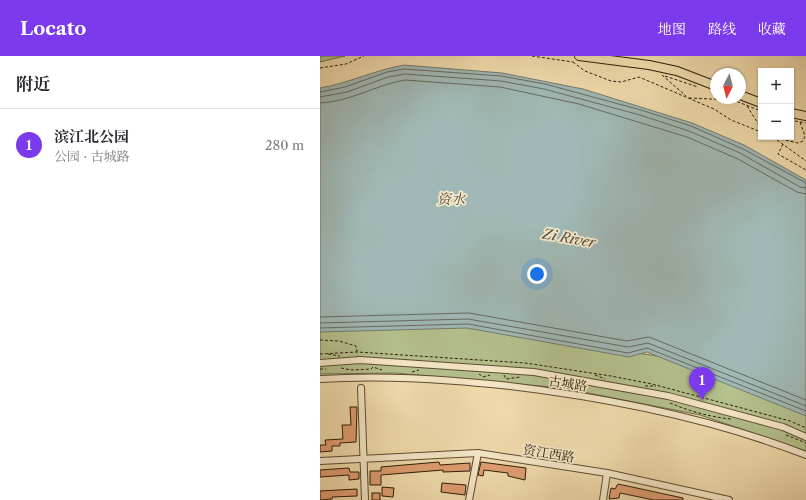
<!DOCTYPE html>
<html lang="zh">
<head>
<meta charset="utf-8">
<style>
  body { margin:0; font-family:"Libre Caslon Text","Noto Serif SC",serif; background:#f2f2f3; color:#2b2b33 }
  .controls { position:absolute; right:12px; top:12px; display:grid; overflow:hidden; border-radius:0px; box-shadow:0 1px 3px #0004 }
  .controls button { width:36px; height:36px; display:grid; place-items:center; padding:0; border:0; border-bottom:1px solid #e1e1e2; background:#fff; color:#2b2b33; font:20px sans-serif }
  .compass { position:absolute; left:390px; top:12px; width:36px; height:36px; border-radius:50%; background:#fff; box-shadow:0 1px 3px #0004; rotate:187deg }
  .you { position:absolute; left:217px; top:218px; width:14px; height:14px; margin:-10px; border:3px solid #fff; border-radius:50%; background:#1a73e8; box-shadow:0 0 0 6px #1a73e833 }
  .badge { display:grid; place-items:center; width:26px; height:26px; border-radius:50%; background:#7c3aed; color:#fff; font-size:13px; font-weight:700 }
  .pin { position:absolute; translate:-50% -33px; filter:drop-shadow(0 1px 2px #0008) }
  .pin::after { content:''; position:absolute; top:21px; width:14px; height:12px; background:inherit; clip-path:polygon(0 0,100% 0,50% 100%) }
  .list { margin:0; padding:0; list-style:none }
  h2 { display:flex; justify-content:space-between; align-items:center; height:52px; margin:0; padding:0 16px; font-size:17px }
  h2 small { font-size:13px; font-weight:400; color:#7c7c81 }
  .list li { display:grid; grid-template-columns:26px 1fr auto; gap:12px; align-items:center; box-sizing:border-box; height:72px; padding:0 16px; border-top:1px solid #e1e1e2 }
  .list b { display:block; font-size:15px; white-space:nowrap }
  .list p { margin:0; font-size:13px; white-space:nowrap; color:#7c7c81 }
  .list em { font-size:13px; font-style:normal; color:#7c7c81 }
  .map { position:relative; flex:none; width:486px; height:444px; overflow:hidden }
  header { display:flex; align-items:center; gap:24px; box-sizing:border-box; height:56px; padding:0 20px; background:#7c3aed; color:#fff }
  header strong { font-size:19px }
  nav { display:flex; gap:22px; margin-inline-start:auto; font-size:14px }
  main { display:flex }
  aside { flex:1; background:#fff }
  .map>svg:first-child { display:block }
  .green { fill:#b5c28e; stroke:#70704c }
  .water { fill:#a0b9b6; stroke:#727b71 }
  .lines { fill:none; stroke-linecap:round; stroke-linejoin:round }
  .shore { stroke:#666b60; stroke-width:1 }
  .building { fill:#e2a073; stroke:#2c1d09 }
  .minor-casing { stroke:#5e4d32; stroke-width:8 }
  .major-casing { stroke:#2c1d09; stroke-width:10 }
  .path { stroke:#2c1d09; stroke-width:1; stroke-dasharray:3 2; stroke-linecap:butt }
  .minor { stroke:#f7e9ca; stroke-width:6 }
  .major { stroke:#f2ddae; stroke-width:8 }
  .labels { text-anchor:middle; stroke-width:3.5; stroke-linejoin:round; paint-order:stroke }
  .street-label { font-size:13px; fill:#2c1d09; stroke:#f7e9ca }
  .water-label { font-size:14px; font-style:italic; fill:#4f4c3d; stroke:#f7e9ca }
</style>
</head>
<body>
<header>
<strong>Locato</strong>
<nav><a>地图</a><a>路线</a><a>收藏</a></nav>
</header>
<main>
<aside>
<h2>附近<small></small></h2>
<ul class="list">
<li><span class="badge">1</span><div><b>滨江北公园</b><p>公园 · 古城路</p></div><em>280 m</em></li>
</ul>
</aside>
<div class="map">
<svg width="486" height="444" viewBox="0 0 486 444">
  <rect width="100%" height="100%" fill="#f2ddae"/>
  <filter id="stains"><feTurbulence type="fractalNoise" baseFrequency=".005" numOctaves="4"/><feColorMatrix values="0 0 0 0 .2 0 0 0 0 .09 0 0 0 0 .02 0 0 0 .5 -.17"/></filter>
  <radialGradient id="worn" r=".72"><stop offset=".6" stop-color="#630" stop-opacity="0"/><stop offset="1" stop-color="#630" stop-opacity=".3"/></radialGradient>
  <!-- green -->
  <g class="green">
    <path d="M 0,0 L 25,0 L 0,6 Z"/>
    <path d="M 136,269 L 369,305 L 486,357 L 486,395 L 380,359 L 243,332 L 76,317 L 0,318 L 0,271 Z"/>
  </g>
  <!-- water -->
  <path class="water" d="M 84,9 L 182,17 L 263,33 L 372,67 L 424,89 L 486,124 L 486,360 L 327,296 L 309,301 L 147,272 L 0,276 L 0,32 C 29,27 55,14 84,9 Z"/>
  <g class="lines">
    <!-- shore -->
    <g class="shore">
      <path d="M 0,36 L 25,31 L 67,16 L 84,13 L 181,20 L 225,28 L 321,54 L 371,70 L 423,93 L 486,127"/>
      <path d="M 0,41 L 27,36 L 68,21 L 85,18 L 181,25 L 224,33 L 320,59 L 369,75 L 420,97 L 480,131 L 486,132"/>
      <path d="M 0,47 C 29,46 56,29 85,24 L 180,31 L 259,48 L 367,81 L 418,103 L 477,136 L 486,138"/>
      <path d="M 0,261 L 149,257 L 307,285 L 329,281 L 486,344"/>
      <path d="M 0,267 L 148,263 L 308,291 L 328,287 L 486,350"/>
      <path d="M 0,272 L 148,268 L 308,297 L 327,292 L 486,355"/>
    </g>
  </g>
  <!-- building -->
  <g class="building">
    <path d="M 30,351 L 37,351 L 36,386 L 20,387 L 20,390 L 12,390 L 12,395 L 0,396 L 0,389 L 6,389 L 5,384 L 23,383 L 22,369 L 31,369 Z"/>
    <path d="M 119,406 L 120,409 L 150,407 L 150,415 L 123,416 L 123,414 L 61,419 L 61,429 L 50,429 L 50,415 L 61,415 L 61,411 Z"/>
    <path d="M 161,406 L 206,412 L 205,424 L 188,420 L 188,417 L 164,414 L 163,420 L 158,419 Z"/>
    <path d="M 29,412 L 30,416 L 39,416 L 39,423 L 29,424 L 29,419 L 0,421 L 0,414 Z"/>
    <path d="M 122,427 L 146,429 L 145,439 L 121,436 Z"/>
    <path d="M 298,428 L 363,442 L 363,444 L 334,444 L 300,437 L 299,442 L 289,443 L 291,432 L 295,433 Z"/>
    <path d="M 62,431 L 74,432 L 73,441 L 62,440 Z"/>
    <path d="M 37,433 L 37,440 L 12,441 L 12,443 L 0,444 L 0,435 Z"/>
    <rect x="52" y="437" width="8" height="7"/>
  </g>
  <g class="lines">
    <defs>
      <g id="minor">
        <path d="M 0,307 L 40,304 L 214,316 L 348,340 L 463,371 L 486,381"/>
        <path d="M 0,323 C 61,319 120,323 181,329 C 285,341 388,361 486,399"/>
        <path d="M 41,332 L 45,444"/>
        <path d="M 0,405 L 158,397 L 287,417 L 409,444"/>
        <path d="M 149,444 L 158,397"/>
        <path d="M 283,444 L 287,417"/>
      </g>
      <g id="major">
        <path d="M 259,0 L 329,9 L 357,15 L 396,30"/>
        <path d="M 420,39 L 441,47"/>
        <path d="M 471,57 L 486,60"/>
      </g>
    </defs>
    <!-- minor casing -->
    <use href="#minor" class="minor-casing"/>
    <!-- major casing -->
    <use href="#major" class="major-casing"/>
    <!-- path -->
    <g class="path">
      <path d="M 212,0 L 253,6"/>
      <path d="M 253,6 L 265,15 L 291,25 L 301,26 L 319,21 L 394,53 L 411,64 L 441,76"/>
      <path d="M 0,12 L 26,8 L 44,0"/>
      <path d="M 342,19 L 366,40"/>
      <path d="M 345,20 L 378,31"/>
      <path d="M 369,42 L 412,44"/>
      <path d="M 408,42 L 441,55"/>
      <path d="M 427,50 L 441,72"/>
      <path d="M 475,65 L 486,67"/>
      <path d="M 456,82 L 478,87 L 483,85 L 485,80 L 480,66"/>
      <path d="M 457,84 L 486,105"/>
      <path d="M 463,88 L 458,98 L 486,114"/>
      <path d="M 0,284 L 19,285 L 36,290 L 37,296"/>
      <path d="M 0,298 L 37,296 L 205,307 L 291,320 L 332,328 L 429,354 L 470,365 L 486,372"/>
      <path d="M 8,298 L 20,300"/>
      <path d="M 21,312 L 31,314 L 51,313 L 53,311 L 62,314"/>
      <path d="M 0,313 L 6,313"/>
      <path d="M 92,316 L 99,314"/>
      <path d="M 159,318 L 163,321 L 170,319"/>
      <path d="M 184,319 L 186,323 L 200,321"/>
      <path d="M 275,319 L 285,323"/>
      <path d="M 325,330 L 336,330"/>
      <path d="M 350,347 C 369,355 390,361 411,363"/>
      <path d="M 466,379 L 486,387"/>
    </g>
    <!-- minor -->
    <use href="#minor" class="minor"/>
    <!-- major -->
    <use href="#major" class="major"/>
  </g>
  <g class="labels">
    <!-- street labels -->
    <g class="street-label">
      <text transform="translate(248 327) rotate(9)" y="5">古城路</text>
      <text transform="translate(229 397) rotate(9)" y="5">资江西路</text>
    </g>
    <!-- water labels -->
    <g class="water-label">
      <text x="131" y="148">资水</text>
      <text transform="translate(249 182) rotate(10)" y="5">Zi River</text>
    </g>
  </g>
  <rect width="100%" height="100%" filter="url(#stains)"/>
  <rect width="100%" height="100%" fill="url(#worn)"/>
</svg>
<div class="controls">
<button>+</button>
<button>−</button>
</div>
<svg class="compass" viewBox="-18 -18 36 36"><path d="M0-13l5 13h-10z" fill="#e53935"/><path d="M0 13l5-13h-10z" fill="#7c7c81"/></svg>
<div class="you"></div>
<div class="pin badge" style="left:382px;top:344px">1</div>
</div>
</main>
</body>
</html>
